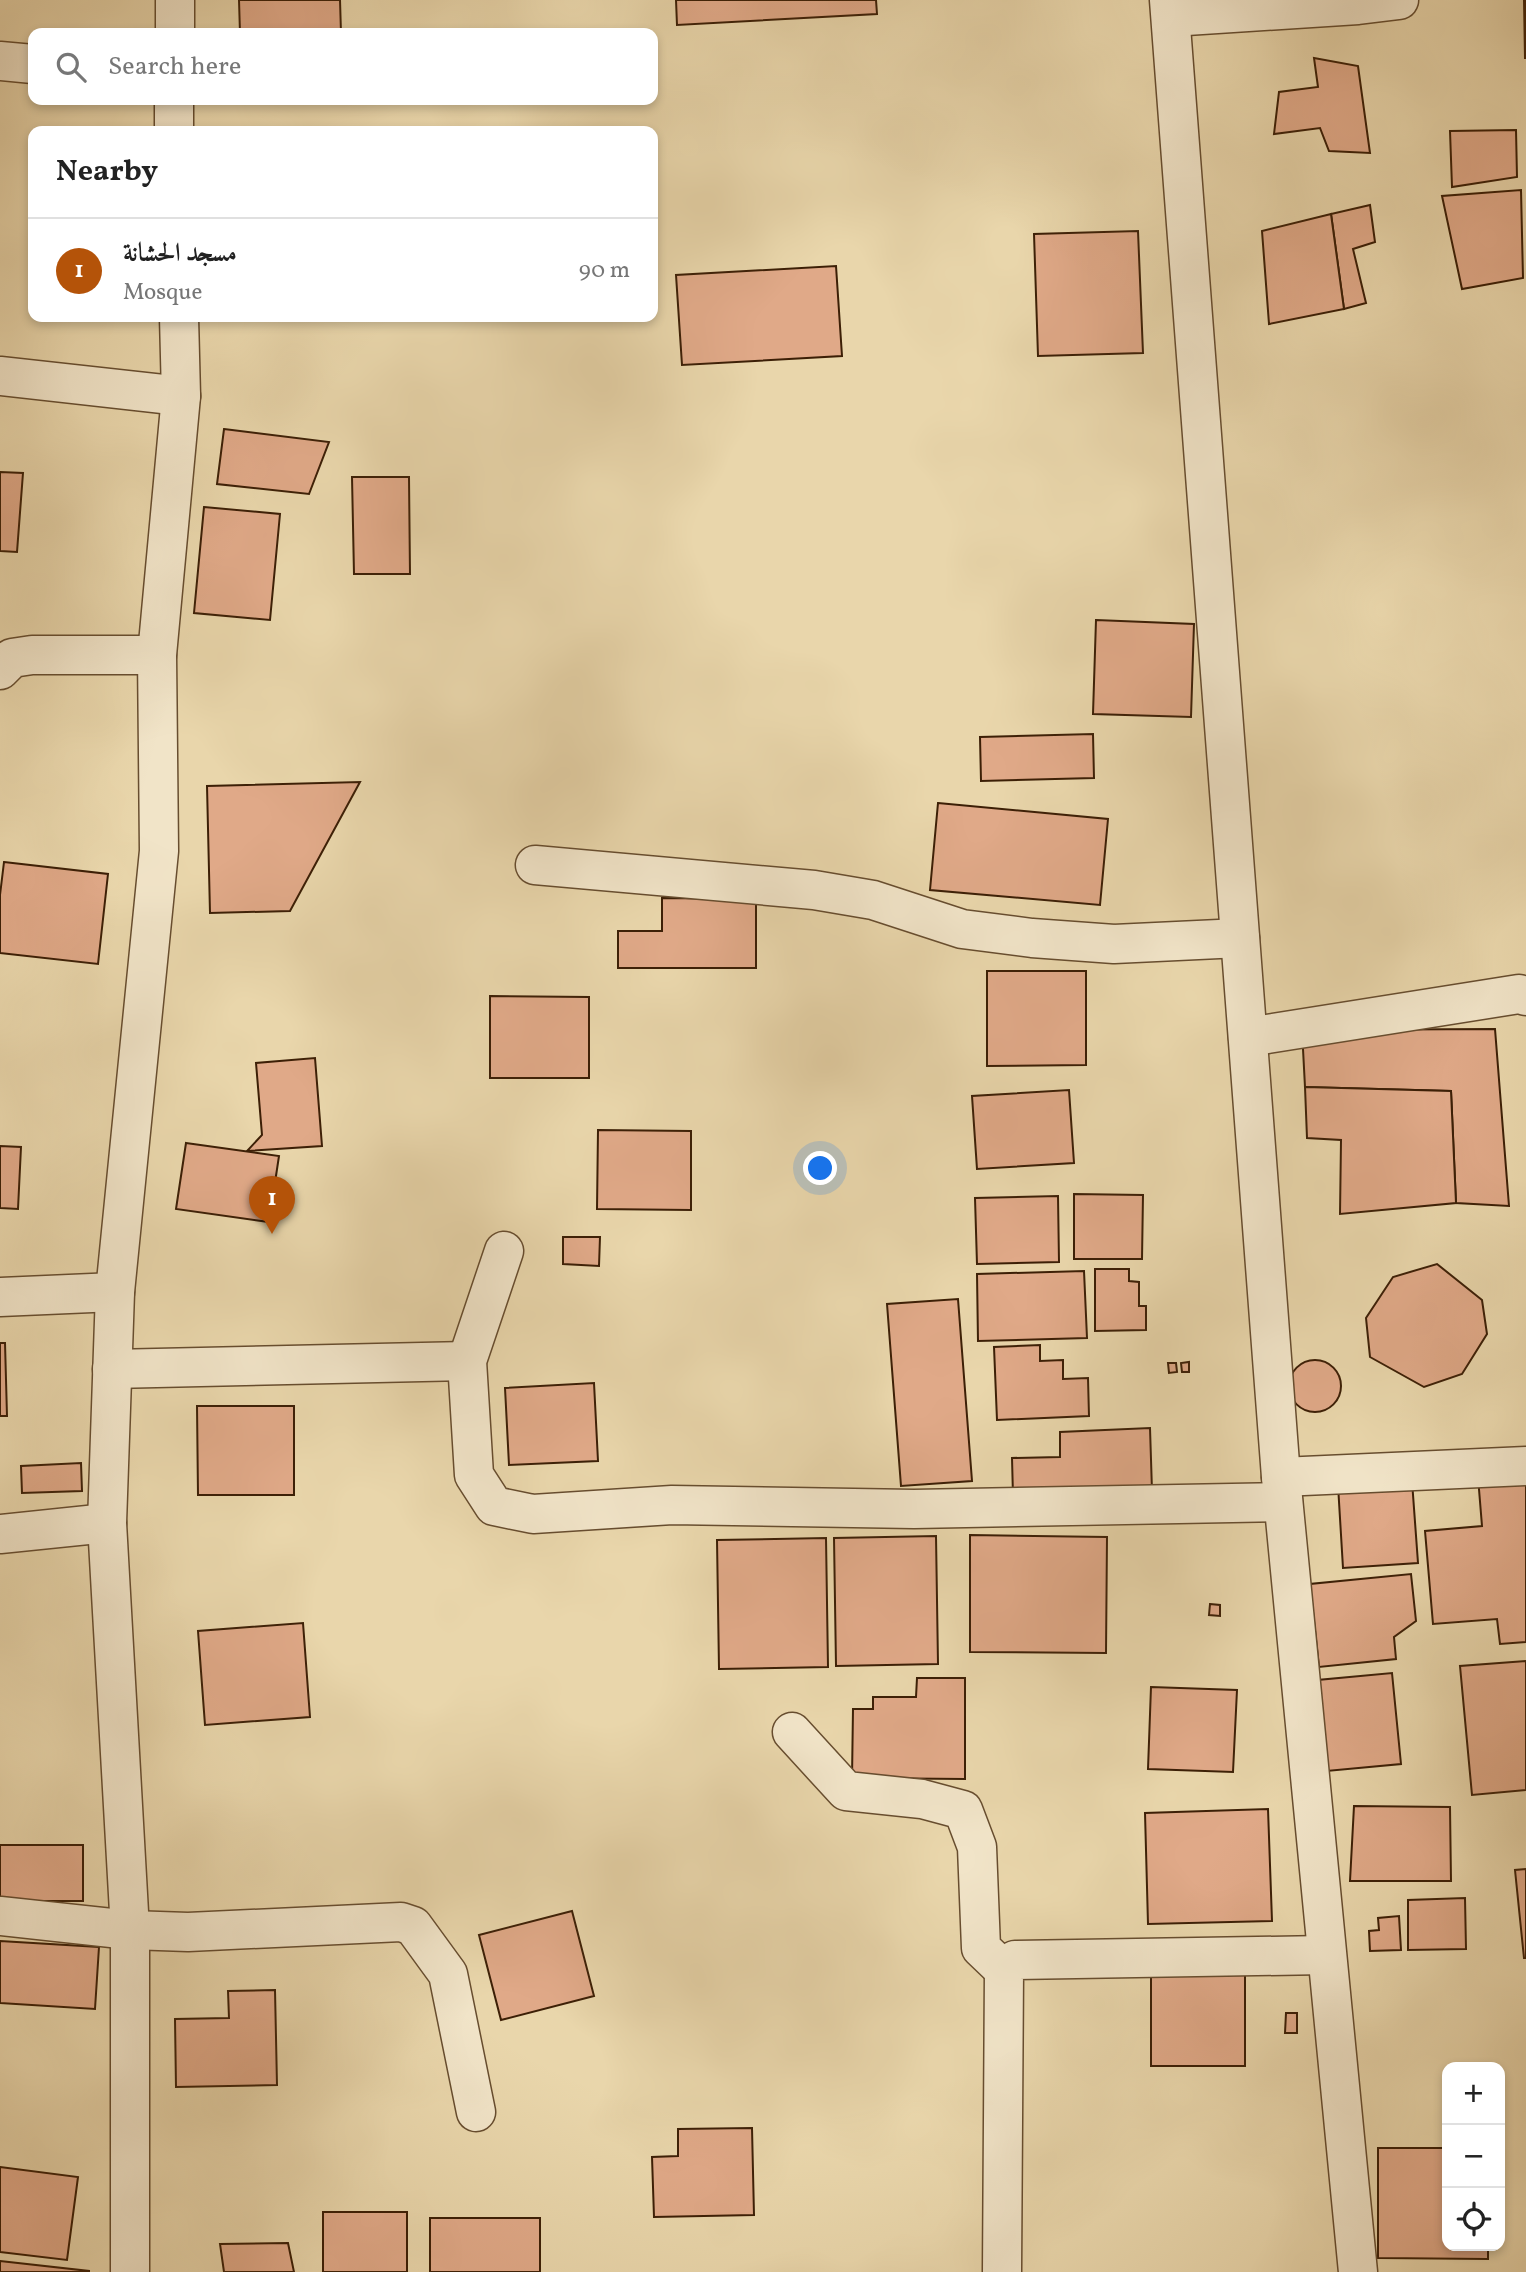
<!DOCTYPE html>
<html lang="en">
<head>
<meta charset="utf-8">
<style>
  body { margin:0; font-family:Vollkorn,Amiri,serif; background:#f6f6f6; color:#222 }
  .controls { position:absolute; right:21px; bottom:21px; display:grid; overflow:hidden; border-radius:14px; box-shadow:0 4px 10px #0003 }
  .controls button { width:63px; height:63px; display:grid; place-items:center; padding:0; border:0; border-bottom:2px solid #e0e0e0; background:#fff; color:#222; font:35px sans-serif }
  .you { position:absolute; left:821px; top:1169px; width:24px; height:24px; margin:-18px; border:5px solid #fff; border-radius:50%; background:#1a73e8; box-shadow:0 0 0 10px #1a73e833 }
  .badge { display:grid; place-items:center; width:46px; height:46px; border-radius:50%; background:#b45309; color:#fff; font-size:23px; font-weight:700 }
  .pin { position:absolute; translate:-50% -58px; filter:drop-shadow(0 2px 4px #0008) }
  .pin::after { content:''; position:absolute; top:37px; width:24px; height:21px; background:inherit; clip-path:polygon(0 0,100% 0,50% 100%) }
  .list { margin:0; padding:0; list-style:none }
  h2 { display:flex; justify-content:space-between; align-items:center; height:91px; margin:0; padding:0 28px; font-size:30px }
  h2 small { font-size:23px; font-weight:400; color:#767676 }
  .list li { display:grid; grid-template-columns:46px 1fr auto; gap:21px; align-items:center; box-sizing:border-box; height:105px; padding:0 28px; border-top:2px solid #e0e0e0 }
  .list b { display:block; font-size:26px; white-space:nowrap }
  .list p { margin:0; font-size:23px; white-space:nowrap; color:#767676 }
  .list em { font-size:23px; font-style:normal; color:#767676 }
  .icon { flex:none; width:38px; height:38px; fill:none; stroke:currentColor; stroke-width:2; stroke-linecap:round; stroke-linejoin:round }
  .map { position:relative; flex:none; width:1526px; height:2272px; overflow:hidden }
  .search { position:absolute; background:#fff; box-shadow:0 4px 10px #0003; left:28px; top:28px; width:630px; height:77px; display:flex; align-items:center; gap:18px; box-sizing:border-box; padding:0 24px; border-radius:14px; color:#767676; font-size:26px }
  .panel { position:absolute; background:#fff; box-shadow:0 4px 10px #0003; left:28px; top:126px; width:630px; height:196px; border-radius:14px }
  .map>svg:first-child { display:block }
  .building { fill:#e0a988; stroke:#3c1f06; stroke-width:2 }
  .lines { fill:none; stroke-linecap:round; stroke-linejoin:round }
  .street-casing { stroke:#674d2f; stroke-width:41 }
  .street { stroke:#f1e4c8; stroke-width:38 }
</style>
</head>
<body>
<div class="map">
<svg width="1526" height="2272" viewBox="0 0 1526 2272">
  <rect width="100%" height="100%" fill="#e9d6ab"/>
  <filter id="stains"><feTurbulence type="fractalNoise" baseFrequency=".00286" numOctaves="4"/><feColorMatrix values="0 0 0 0 .2 0 0 0 0 .09 0 0 0 0 .02 0 0 0 .5 -.17"/></filter>
  <radialGradient id="worn" r=".72"><stop offset=".6" stop-color="#630" stop-opacity="0"/><stop offset="1" stop-color="#630" stop-opacity=".3"/></radialGradient>
  <!-- building -->
  <g class="building">
    <path d="M 239,0 L 340,0 L 341,33 L 240,33 Z"/>
    <path d="M 676,0 L 876,0 L 877,14 L 677,25 Z"/>
    <path d="M 1524,0 L 1526,0 L 1526,58 L 1525,58 Z"/>
    <path d="M 1314,58 L 1358,66 L 1370,153 L 1329,151 L 1320,128 L 1274,134 L 1279,92 L 1318,87 Z"/>
    <path d="M 1516,130 L 1517,177 L 1452,187 L 1450,131 Z"/>
    <path d="M 1521,190 L 1523,278 L 1462,289 L 1442,196 Z"/>
    <path d="M 1370,205 L 1375,242 L 1353,249 L 1366,303 L 1344,309 L 1331,214 Z"/>
    <path d="M 1331,214 L 1344,309 L 1269,324 L 1262,231 Z"/>
    <path d="M 1138,231 L 1143,353 L 1038,356 L 1034,234 Z"/>
    <path d="M 836,266 L 842,356 L 682,365 L 676,275 Z"/>
    <path d="M 224,429 L 329,442 L 309,494 L 217,484 Z"/>
    <path d="M 0,472 L 23,473 L 17,552 L 0,551 Z"/>
    <path d="M 352,477 L 409,477 L 410,574 L 354,574 Z"/>
    <path d="M 204,507 L 280,514 L 270,620 L 194,613 Z"/>
    <path d="M 1096,620 L 1194,624 L 1191,717 L 1093,714 Z"/>
    <path d="M 1093,734 L 1094,778 L 981,781 L 980,737 Z"/>
    <path d="M 360,782 L 290,911 L 210,913 L 207,786 Z"/>
    <path d="M 938,803 L 1108,819 L 1100,905 L 930,890 Z"/>
    <path d="M 4,862 L 108,874 L 98,964 L 0,953 L 0,895 Z"/>
    <path d="M 662,898 L 756,899 L 756,968 L 618,968 L 618,931 L 662,931 Z"/>
    <path d="M 987,971 L 1086,971 L 1086,1065 L 987,1066 Z"/>
    <path d="M 490,996 L 589,997 L 589,1078 L 490,1078 Z"/>
    <path d="M 1495,1029 L 1509,1206 L 1456,1203 L 1451,1091 L 1305,1087 L 1302,1030 Z"/>
    <path d="M 315,1058 L 322,1146 L 247,1151 L 262,1135 L 256,1063 Z"/>
    <path d="M 1305,1087 L 1451,1091 L 1456,1203 L 1340,1214 L 1341,1140 L 1307,1138 Z"/>
    <path d="M 1069,1090 L 1074,1163 L 977,1169 L 972,1096 Z"/>
    <path d="M 598,1130 L 691,1131 L 691,1210 L 597,1209 Z"/>
    <path d="M 186,1143 L 279,1156 L 269,1222 L 176,1209 Z"/>
    <path d="M 0,1146 L 21,1147 L 18,1209 L 0,1208 Z"/>
    <path d="M 1074,1194 L 1143,1195 L 1142,1259 L 1074,1259 Z"/>
    <path d="M 1058,1196 L 1059,1262 L 977,1264 L 975,1198 Z"/>
    <path d="M 563,1237 L 600,1237 L 599,1266 L 563,1264 Z"/>
    <path d="M 1437,1264 L 1482,1300 L 1487,1334 L 1462,1374 L 1424,1387 L 1370,1357 L 1366,1318 L 1393,1277 Z"/>
    <path d="M 1095,1269 L 1129,1269 L 1129,1281 L 1139,1282 L 1139,1306 L 1146,1306 L 1146,1330 L 1095,1331 Z"/>
    <path d="M 1084,1271 L 1087,1338 L 978,1341 L 977,1274 Z"/>
    <path d="M 958,1299 L 972,1481 L 901,1486 L 887,1304 Z"/>
    <path d="M 0,1343 L 5,1343 L 7,1416 L 0,1416 Z"/>
    <path d="M 1040,1345 L 1040,1361 L 1063,1360 L 1063,1379 L 1088,1378 L 1089,1416 L 997,1420 L 994,1347 Z"/>
    <circle cx="1315" cy="1386" r="26"/>
    <path d="M 1189,1362 L 1189,1372 L 1182,1372 L 1181,1363 Z"/>
    <path d="M 1168,1363 L 1176,1363 L 1177,1372 L 1169,1373 Z"/>
    <path d="M 594,1383 L 598,1461 L 509,1465 L 505,1388 Z"/>
    <path d="M 197,1406 L 294,1406 L 294,1495 L 198,1495 Z"/>
    <path d="M 1150,1428 L 1152,1491 L 1013,1496 L 1012,1458 L 1060,1457 L 1060,1432 Z"/>
    <path d="M 81,1463 L 82,1491 L 22,1493 L 21,1466 Z"/>
    <path d="M 1526,1473 L 1526,1642 L 1500,1644 L 1497,1619 L 1433,1624 L 1425,1531 L 1482,1526 L 1478,1477 Z"/>
    <path d="M 1412,1481 L 1418,1563 L 1343,1568 L 1338,1485 Z"/>
    <path d="M 970,1535 L 1107,1537 L 1106,1653 L 970,1652 Z"/>
    <path d="M 936,1536 L 938,1664 L 836,1666 L 834,1538 Z"/>
    <path d="M 826,1538 L 828,1667 L 719,1669 L 717,1540 Z"/>
    <path d="M 1411,1574 L 1416,1621 L 1394,1637 L 1396,1659 L 1319,1667 L 1310,1584 Z"/>
    <path d="M 1210,1604 L 1220,1605 L 1220,1616 L 1209,1615 Z"/>
    <path d="M 303,1623 L 310,1717 L 205,1725 L 198,1631 Z"/>
    <path d="M 1526,1661 L 1526,1790 L 1472,1795 L 1460,1666 Z"/>
    <path d="M 1392,1673 L 1401,1764 L 1316,1772 L 1307,1681 Z"/>
    <path d="M 917,1678 L 965,1678 L 965,1779 L 852,1778 L 853,1709 L 873,1709 L 873,1697 L 916,1697 Z"/>
    <path d="M 1151,1687 L 1237,1690 L 1233,1772 L 1148,1769 Z"/>
    <path d="M 1354,1806 L 1450,1807 L 1451,1881 L 1350,1881 Z"/>
    <path d="M 1268,1809 L 1272,1921 L 1148,1924 L 1145,1813 Z"/>
    <rect x="0" y="1845" width="83" height="56"/>
    <path d="M 1526,1869 L 1526,1958 L 1524,1958 L 1515,1870 Z"/>
    <path d="M 1465,1898 L 1466,1949 L 1408,1950 L 1408,1900 Z"/>
    <path d="M 572,1911 L 594,1996 L 501,2020 L 479,1935 Z"/>
    <path d="M 1399,1916 L 1401,1950 L 1370,1951 L 1369,1931 L 1379,1930 L 1378,1918 Z"/>
    <path d="M 0,1941 L 99,1947 L 95,2009 L 0,2003 Z"/>
    <rect x="1151" y="1973" width="94" height="93"/>
    <path d="M 275,1990 L 277,2085 L 176,2087 L 175,2019 L 229,2018 L 228,1991 Z"/>
    <path d="M 1286,2013 L 1297,2013 L 1297,2033 L 1285,2033 Z"/>
    <path d="M 752,2128 L 754,2215 L 654,2217 L 652,2157 L 678,2156 L 678,2129 Z"/>
    <path d="M 1378,2148 L 1447,2148 L 1447,2246 L 1488,2246 L 1488,2259 L 1378,2258 Z"/>
    <path d="M 0,2167 L 78,2177 L 67,2260 L 0,2252 Z"/>
    <rect x="323" y="2212" width="84" height="60"/>
    <rect x="430" y="2218" width="110" height="54"/>
    <path d="M 288,2243 L 294,2272 L 224,2272 L 220,2244 Z"/>
    <path d="M 0,2261 L 89,2271 L 89,2272 L 0,2272 Z"/>
  </g>
  <g class="lines">
    <defs>
      <g id="street">
        <path d="M 1169,0 L 1281,1477 L 1358,2272"/>
        <path d="M 1171,17 L 1358,5 L 1399,0"/>
        <path d="M 175,33 L 175,0"/>
        <path d="M 0,61 L 33,64"/>
        <path d="M 174,100 L 174,131"/>
        <path d="M 0,376 L 181,396"/>
        <path d="M 0,670 L 12,658 L 32,655 L 157,655"/>
        <path d="M 535,865 L 814,890 L 873,900 L 962,929 L 1032,938 L 1114,944 L 1240,938"/>
        <path d="M 1248,1037 L 1519,994 L 1526,996"/>
        <path d="M 504,1251 L 467,1361 L 474,1475 L 494,1506 L 533,1514 L 672,1505 L 914,1509 L 1283,1502"/>
        <path d="M 0,1297 L 115,1292"/>
        <path d="M 112,1369 L 467,1361"/>
        <path d="M 1281,1477 L 1526,1466"/>
        <path d="M 0,1534 L 107,1523"/>
        <path d="M 792,1732 L 846,1791 L 922,1799 L 963,1810 L 977,1847 L 981,1948 L 1004,1970"/>
        <path d="M 0,1916 L 130,1930 L 188,1932 L 401,1922 L 413,1926 L 448,1974 L 476,2112"/>
        <path d="M 130,2272 L 130,1930 L 107,1523 L 115,1292 L 159,851 L 157,655 L 181,396 L 179,317"/>
        <path d="M 1002,2272 L 1004,1970 L 1015,1960 L 1326,1955"/>
      </g>
    </defs>
    <!-- street casing -->
    <use href="#street" class="street-casing"/>
    <!-- street -->
    <use href="#street" class="street"/>
  </g>
  <rect width="100%" height="100%" filter="url(#stains)"/>
  <rect width="100%" height="100%" fill="url(#worn)"/>
</svg>
<div class="controls">
<button>+</button>
<button>−</button>
<button><svg class="icon" aria-label="locate" viewBox="0 0 24 24"><circle cx="12" cy="12" r="6"/><path d="M12 2v4M12 18v4M2 12h4M18 12h4"/></svg></button>
</div>
<div class="you"></div>
<div class="pin badge" style="left:272px;top:1234px">1</div>
<div class="search"><svg class="icon" aria-label="search" viewBox="0 0 24 24"><circle cx="10" cy="10" r="6"/><path d="M15 15l6 6"/></svg>Search here</div>
<section class="panel">
<h2>Nearby<small></small></h2>
<ul class="list">
<li><span class="badge">1</span><div><b>مسجد الحشانة</b><p>Mosque</p></div><em>90 m</em></li>
</ul>
</section>
</div>
</body>
</html>
